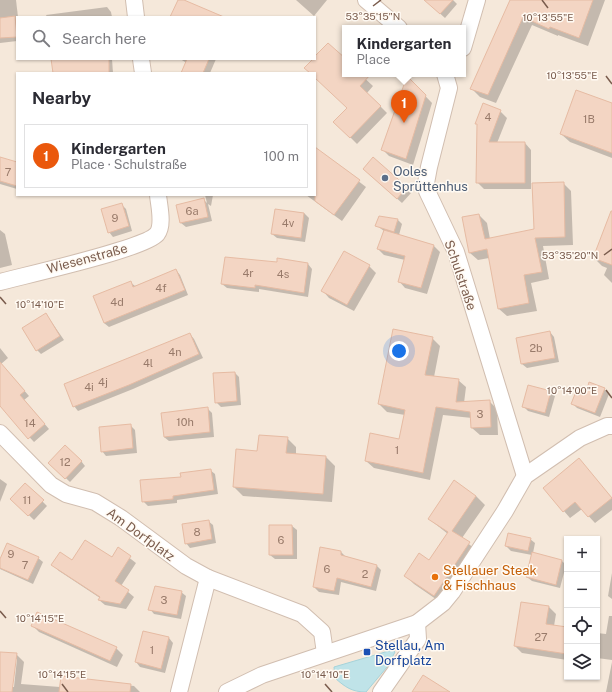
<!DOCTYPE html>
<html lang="en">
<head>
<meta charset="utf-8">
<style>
  body { margin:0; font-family:"Public Sans",sans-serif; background:#f2f2f3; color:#2b2b33 }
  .controls { position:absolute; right:12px; bottom:12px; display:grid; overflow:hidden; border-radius:0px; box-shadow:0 1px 3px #0004 }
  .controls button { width:36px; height:36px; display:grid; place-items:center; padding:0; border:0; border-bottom:1px solid #e1e1e2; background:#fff; color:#2b2b33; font:20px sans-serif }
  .you { position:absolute; left:399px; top:351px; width:14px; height:14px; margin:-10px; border:3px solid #fff; border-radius:50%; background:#1a73e8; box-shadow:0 0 0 6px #1a73e833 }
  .badge { display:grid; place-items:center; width:26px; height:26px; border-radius:50%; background:#ea580c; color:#fff; font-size:13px; font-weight:700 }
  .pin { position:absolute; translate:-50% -33px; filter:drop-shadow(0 1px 2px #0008) }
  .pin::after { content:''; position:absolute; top:21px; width:14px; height:12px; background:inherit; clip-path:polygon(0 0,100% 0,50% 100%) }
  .popup { position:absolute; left:342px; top:25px; width:124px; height:52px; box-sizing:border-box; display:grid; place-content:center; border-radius:0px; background:#fff; filter:drop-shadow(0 1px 3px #0005); font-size:13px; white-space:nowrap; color:#7c7c81 }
  .popup b { font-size:15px; color:#2b2b33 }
  .popup::after { content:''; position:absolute; left:50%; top:100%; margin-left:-8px; border:8px solid transparent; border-top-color:#fff }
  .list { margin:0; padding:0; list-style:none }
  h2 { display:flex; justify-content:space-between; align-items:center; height:52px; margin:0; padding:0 16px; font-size:17px }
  h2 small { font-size:13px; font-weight:400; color:#7c7c81 }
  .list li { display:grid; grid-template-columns:26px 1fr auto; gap:12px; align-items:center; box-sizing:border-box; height:64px; margin:0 8px 8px; padding:0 8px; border:1px solid #e1e1e2; border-radius:0px }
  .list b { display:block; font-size:15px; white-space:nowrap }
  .list p { margin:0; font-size:13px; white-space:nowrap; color:#7c7c81 }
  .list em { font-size:13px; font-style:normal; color:#7c7c81 }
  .icon { flex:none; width:22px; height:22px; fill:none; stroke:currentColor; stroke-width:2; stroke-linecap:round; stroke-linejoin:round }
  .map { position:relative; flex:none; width:612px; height:692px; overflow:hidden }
  .search { position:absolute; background:#fff; box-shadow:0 1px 3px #0004; left:16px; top:16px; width:300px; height:44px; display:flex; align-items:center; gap:10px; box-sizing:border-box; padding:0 14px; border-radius:0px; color:#7c7c81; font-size:15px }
  .panel { position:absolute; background:#fff; box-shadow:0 1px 3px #0004; left:16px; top:72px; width:300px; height:124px; border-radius:0px }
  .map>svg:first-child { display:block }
  .residential { fill:#f5e8da; fill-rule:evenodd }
  .water { fill:#bfe3e8; stroke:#a5d3da }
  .shadow { fill:#0003; fill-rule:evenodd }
  .building { fill:#f3d5c3; stroke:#e6bba3 }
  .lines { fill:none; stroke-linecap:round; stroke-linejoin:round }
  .minor-casing { stroke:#d1beb0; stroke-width:18 }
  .minor { stroke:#fff; stroke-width:16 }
  .ticks { fill:none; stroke:#7a5c4d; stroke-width:1.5 }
  .service-dot { fill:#5c6f8a; stroke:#fffaf3; stroke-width:1.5 }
  .food-dot { fill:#e8710a; stroke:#fffaf3; stroke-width:1.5 }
  .transit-dot { fill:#1a4fb4; stroke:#fffaf3; stroke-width:1.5 }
  .labels { text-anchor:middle; stroke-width:3; stroke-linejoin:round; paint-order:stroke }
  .number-label { font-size:11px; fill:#987a6a }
  .service-label { font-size:13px; fill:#4e5e75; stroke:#fffaf3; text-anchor:start }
  .street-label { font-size:13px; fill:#7a5c4d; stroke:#fffaf3 }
  .food-label { font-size:13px; fill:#c56008; stroke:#fffaf3; text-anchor:start }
  .transit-label { font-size:13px; fill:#164399; stroke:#fffaf3; text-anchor:start }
  .ticks-label { font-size:10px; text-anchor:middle; fill:#7a5c4d; stroke:#fffaf3; stroke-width:3; stroke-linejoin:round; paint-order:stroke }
</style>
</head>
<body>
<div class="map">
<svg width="612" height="692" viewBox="0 0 612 692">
  <rect width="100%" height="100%" fill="#fdf6ec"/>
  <!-- residential -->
  <path class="residential" d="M 0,0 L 612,0 L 612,692 L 0,692 ZM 17,17 L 315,17 L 315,59 L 17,59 ZM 345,28 L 463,28 L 463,74 L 345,74 ZM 17,73 L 315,73 L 315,195 L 17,195 ZM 567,539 L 597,539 L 597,677 L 567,677 Z"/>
  <!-- water -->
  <path class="water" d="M 392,650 L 395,652 L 387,667 L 366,692 C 352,692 345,687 335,678 L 334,667 Z"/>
  <!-- shadow -->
  <g class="shadow">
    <path d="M 0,0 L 16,0 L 18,17 L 17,41 L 0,43 Z"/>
    <path d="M 296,0 L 327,0 L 314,16 Z"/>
    <path d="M 425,0 L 453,0 L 457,4 L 445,18 Z"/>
    <path d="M 511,0 L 605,0 L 588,46 L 558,35 L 558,36 L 532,25 L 496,103 L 480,97 L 471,88 Z"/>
    <path d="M 107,7 L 111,12 L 112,17 L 47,17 L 46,15 Z"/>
    <path d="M 315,58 L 345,60 L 345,74 L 360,74 L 373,86 L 367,93 L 387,113 L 357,144 L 335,122 L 349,108 L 315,77 L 315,73 L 311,73 Z"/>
    <path d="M 52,59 L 112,59 L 113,73 L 54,73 Z"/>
    <path d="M 180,59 L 216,59 L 210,73 L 182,73 L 187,63 Z"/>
    <path d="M 408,78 L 432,103 L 413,165 L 389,156 L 382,149 Z"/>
    <path d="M 612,104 L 612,158 L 570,142 L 561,134 Z"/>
    <path d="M 500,111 L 507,118 L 497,143 L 525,143 L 531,150 L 531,189 L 484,189 L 477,182 L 478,125 L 476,123 Z"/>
    <path d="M 315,148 L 366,187 L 342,221 L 306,195 L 315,195 Z"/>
    <path d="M 373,158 L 411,193 L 402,203 L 368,173 Z"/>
    <path d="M 17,163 L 17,189 L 0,184 L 0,165 Z"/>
    <path d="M 563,183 L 571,191 L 573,245 L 543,246 L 549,279 L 531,283 L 537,311 L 507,316 L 499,309 L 489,258 L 478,260 L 470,253 L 479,215 L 487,223 L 490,239 L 535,230 Z"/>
    <path d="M 205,195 L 213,195 L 211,206 L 208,204 L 212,221 L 186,227 L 181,223 L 177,206 L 204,200 L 207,203 Z"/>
    <path d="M 121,204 L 126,209 L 132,231 L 113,237 L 109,232 Z"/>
    <path d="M 276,210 L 304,213 L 309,218 L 305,242 L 277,238 L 272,234 Z"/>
    <path d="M 379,217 L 398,220 L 402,224 L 399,235 L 433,245 L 440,252 L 427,294 L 405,288 L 399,281 L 405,260 L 384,255 L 378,249 L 384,231 L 376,225 Z"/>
    <path d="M 612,227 L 612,283 L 604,275 L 607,268 L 602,266 L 594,258 Z"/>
    <path d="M 0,230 L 5,234 L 12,265 L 0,268 Z"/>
    <path d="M 278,263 L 308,264 L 312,269 L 308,297 L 259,289 L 259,292 L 227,288 L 222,284 Z"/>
    <path d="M 369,266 L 376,273 L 354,311 L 329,298 L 323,291 Z"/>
    <path d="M 176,270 L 180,275 L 188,295 L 109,327 L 104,323 L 130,282 L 135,286 Z"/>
    <path d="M 46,314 L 64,340 L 41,354 L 37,350 Z"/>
    <path d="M 550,332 L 554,337 L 559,362 L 527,368 L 522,364 L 517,338 Z"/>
    <path d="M 190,334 L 194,339 L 203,358 L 133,389 L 78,411 L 74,406 Z"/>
    <path d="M 432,338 L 440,346 L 434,377 L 458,380 L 466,387 L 464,403 L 489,401 L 497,409 L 498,435 L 480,435 L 472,428 L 472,418 L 443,415 L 430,480 L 374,468 L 366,461 L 400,440 L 405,415 L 387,412 L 379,404 Z"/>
    <path d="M 0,348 L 8,358 L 1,364 L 29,396 L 24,400 L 49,429 L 34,442 L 0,406 Z"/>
    <path d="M 235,373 L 239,377 L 241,405 L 221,407 L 216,402 Z"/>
    <path d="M 604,389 L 609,394 L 600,417 L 577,408 L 572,403 L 586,394 Z"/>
    <path d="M 550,392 L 555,396 L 549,417 L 528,411 L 523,406 Z"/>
    <path d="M 207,408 L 212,413 L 214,437 L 169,441 L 164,437 Z"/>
    <path d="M 130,425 L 135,430 L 137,453 L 106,456 L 102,451 Z"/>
    <path d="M 287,438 L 296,447 L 296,455 L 326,457 L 335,466 L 332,502 L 243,496 L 234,487 L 258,452 Z"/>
    <path d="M 579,460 L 612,498 L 612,510 L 595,523 L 582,509 L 570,518 L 545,489 Z"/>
    <path d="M 81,461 L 85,466 L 70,482 L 54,467 Z"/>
    <path d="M 210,470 L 215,474 L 218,494 L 177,500 L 177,503 L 148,506 L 143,501 L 182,478 Z"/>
    <path d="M 0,479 L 7,484 L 0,502 Z"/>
    <path d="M 25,484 L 47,506 L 34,520 L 12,499 Z"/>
    <path d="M 476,496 L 485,505 L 462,538 L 478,552 L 443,604 L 414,584 L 405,575 L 429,561 L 448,534 L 429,519 Z"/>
    <path d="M 208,521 L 213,525 L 216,543 L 190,548 L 186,543 Z"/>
    <path d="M 292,526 L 297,530 L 297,559 L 275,559 L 270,555 Z"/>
    <path d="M 530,539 L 535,543 L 533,553 L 562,561 L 566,565 L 560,588 L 532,581 L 527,577 L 532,555 L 511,551 L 506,546 Z"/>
    <path d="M 118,549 L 136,563 L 121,586 L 134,597 L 126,609 L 105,605 L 99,600 L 100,598 L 59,571 L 53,565 L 72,561 L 112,558 Z"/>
    <path d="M 341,552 L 345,556 L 377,566 L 381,570 L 376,591 L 341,582 L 339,595 L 319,592 L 314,587 Z"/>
    <path d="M 38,558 L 43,562 L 33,584 L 0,569 L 0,561 Z"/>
    <path d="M 612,573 L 612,599 L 608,596 Z"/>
    <path d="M 181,592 L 186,596 L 181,619 L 154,614 L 150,609 Z"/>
    <path d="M 549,607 L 556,614 L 554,626 L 567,628 L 567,660 L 522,653 L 515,646 Z"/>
    <path d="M 609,616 L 612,616 L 612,660 L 597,658 L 597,633 L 606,634 Z"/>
    <path d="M 32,625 L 116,648 L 123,655 L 117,667 L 39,632 Z"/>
    <path d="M 144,632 L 169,638 L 173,643 L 165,673 L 140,667 L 136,662 Z"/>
    <path d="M 0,653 L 16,654 L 24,662 L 21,684 L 60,687 L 62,677 L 134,686 L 140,692 L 0,692 ZM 15,659 L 17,659 L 14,687 L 12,687 Z"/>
    <path d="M 612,662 L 612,692 L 606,692 Z"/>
  </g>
  <!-- building -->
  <g class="building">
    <path d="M 178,0 L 184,0 L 224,17 L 170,17 Z"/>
    <path d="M 424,0 L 453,0 L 440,14 Z"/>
    <path d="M 510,0 L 593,0 L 579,38 L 550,27 L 549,29 L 523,17 L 488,95 L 470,89 Z"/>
    <path d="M 15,16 L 17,37 L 0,38 L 0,18 Z"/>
    <path d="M 328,43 L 345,58 L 345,74 L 371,74 L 360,86 L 381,106 L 350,138 L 333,122 L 347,108 L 315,78 L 315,73 L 310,73 L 304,68 L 313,59 L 315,59 L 315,56 Z"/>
    <path d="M 51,59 L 109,59 L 109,73 L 53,73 Z"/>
    <path d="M 187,59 L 209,59 L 203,73 L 181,73 Z"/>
    <path d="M 407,76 L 426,95 L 406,159 L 381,150 Z"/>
    <path d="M 576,90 L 612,103 L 612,153 L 560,134 Z"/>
    <path d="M 483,103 L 501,110 L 489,142 L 525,142 L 525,183 L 476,183 L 477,124 L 475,124 Z"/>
    <path d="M 315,147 L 360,180 L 334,215 L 315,201 Z"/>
    <path d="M 0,157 L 17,162 L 17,186 L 0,181 Z"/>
    <path d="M 373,157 L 407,187 L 397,199 L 363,169 Z"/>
    <path d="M 564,182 L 565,237 L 535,238 L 542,272 L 524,275 L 529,303 L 498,309 L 487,249 L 469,253 L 462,217 L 479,214 L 485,239 L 534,229 L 532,183 Z"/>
    <path d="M 204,198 L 208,217 L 180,223 L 176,205 Z"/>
    <path d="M 122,203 L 129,226 L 108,233 L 101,209 Z"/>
    <path d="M 275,209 L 304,213 L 301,238 L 271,234 Z"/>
    <path d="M 611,211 L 612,211 L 612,265 L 593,258 Z"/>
    <path d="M 379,216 L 398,219 L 394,232 L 375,226 Z"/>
    <path d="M 384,230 L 434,245 L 421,288 L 398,282 L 405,256 L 377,249 Z"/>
    <path d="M 344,251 L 370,265 L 347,305 L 321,291 Z"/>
    <path d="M 225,257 L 277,262 L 277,258 L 308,263 L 304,293 L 255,285 L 255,288 L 221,284 Z"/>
    <path d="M 176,269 L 185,290 L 104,323 L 93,296 L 131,281 L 133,287 Z"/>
    <path d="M 46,313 L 60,336 L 36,351 L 22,328 Z"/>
    <path d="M 393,329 L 433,337 L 425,375 L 459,379 L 456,402 L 490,400 L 491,427 L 471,428 L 470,412 L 436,407 L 423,473 L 365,461 L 370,433 L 399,439 L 405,410 L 378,404 Z"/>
    <path d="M 550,331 L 555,358 L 521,364 L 516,338 Z"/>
    <path d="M 190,333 L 199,354 L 129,385 L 73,407 L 64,384 Z"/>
    <path d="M 0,362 L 25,391 L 20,395 L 45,424 L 28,439 L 0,406 Z"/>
    <path d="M 235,372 L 237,401 L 215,403 L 213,373 Z"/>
    <path d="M 589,382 L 605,388 L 595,413 L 571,404 L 577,389 L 586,393 Z"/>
    <path d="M 528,385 L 551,391 L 545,413 L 522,407 Z"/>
    <path d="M 208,407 L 210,432 L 164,437 L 161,413 Z"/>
    <path d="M 131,424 L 133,448 L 101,452 L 99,427 Z"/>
    <path d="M 259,435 L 288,437 L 286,453 L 326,456 L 323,494 L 233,487 L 236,449 L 257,451 Z"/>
    <path d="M 65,445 L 82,461 L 65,479 L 48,463 Z"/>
    <path d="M 579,458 L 612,498 L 588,517 L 575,502 L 563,512 L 543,488 Z"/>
    <path d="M 211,469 L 214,490 L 173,496 L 173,499 L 142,502 L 140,480 L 181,477 L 180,473 Z"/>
    <path d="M 454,480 L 476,496 L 452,531 L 470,542 L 434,596 L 404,576 L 419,553 L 429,560 L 448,532 L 428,519 Z"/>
    <path d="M 25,483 L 44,500 L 28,516 L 10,499 Z"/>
    <path d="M 209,520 L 212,539 L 185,544 L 182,524 Z"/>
    <path d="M 269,525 L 292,525 L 293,555 L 269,555 Z"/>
    <path d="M 508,533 L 531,538 L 528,551 L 505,546 Z"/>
    <path d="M 85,540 L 112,557 L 118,547 L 131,556 L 115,581 L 129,590 L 120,604 L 98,600 L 100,597 L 51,565 L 60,552 L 72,560 Z"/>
    <path d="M 7,543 L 39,557 L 28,580 L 0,568 L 0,559 Z"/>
    <path d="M 320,547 L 341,551 L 341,555 L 377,565 L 371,587 L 337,578 L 334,591 L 313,587 Z"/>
    <path d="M 532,552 L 562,560 L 556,585 L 526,577 Z"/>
    <path d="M 155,586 L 182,591 L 177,615 L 148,610 Z"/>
    <path d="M 521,602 L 549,606 L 546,624 L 567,627 L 567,654 L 514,646 Z"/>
    <path d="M 37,612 L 117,647 L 110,661 L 31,626 Z"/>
    <path d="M 143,631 L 169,637 L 161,669 L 135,662 Z"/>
    <path d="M 0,652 L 17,653 L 12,692 L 0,692 Z"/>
    <path d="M 423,675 L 450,692 L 412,692 Z"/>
    <path d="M 61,676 L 131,684 L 130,692 L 59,692 Z"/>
  </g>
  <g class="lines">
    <defs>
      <g id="minor">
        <path d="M 134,0 L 136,17"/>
        <path d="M 366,0 L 399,28"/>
        <path d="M 463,48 L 477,0"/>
        <path d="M 141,59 L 143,73"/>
        <path d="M 445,74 L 449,88 L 429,167 L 426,183 L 427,191 L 456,252 L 525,476"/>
        <path d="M 0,282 C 26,275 144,249 157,234 C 164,225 159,206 158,195"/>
        <path d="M 0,433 L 51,485 L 66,494 L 95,502 L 121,518 L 186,566 L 208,578"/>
        <path d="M 179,692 L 208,578 L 302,614 L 322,632 L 325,653"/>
        <path d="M 227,692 L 262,675 L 417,623 L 443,603 L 452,592 L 505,511 L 525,476 L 580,438 L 607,426 L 612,426"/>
        <path d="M 381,692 L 418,639 L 417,623"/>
      </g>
    </defs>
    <!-- minor casing -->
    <use href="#minor" class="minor-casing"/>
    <!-- minor -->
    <use href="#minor" class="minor"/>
  </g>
  <!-- ticks -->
  <path class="ticks" d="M 542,0 L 548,8M 373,6 L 381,0M 606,76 L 612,84M 604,255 L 612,249M 0,297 L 6,304M 606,390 L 612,398M 0,611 L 6,618M 62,684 L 68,692M 325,684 L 332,692"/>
  <!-- markers -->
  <circle class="service-dot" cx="385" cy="178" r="4"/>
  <circle class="food-dot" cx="435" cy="577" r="4"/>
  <rect class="transit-dot" x="363" y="648" width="8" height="8" rx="2"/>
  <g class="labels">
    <!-- number labels -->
    <g class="number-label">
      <text x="488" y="121">4</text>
      <text x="589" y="123">1B</text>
      <text x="8" y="176">7</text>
      <text x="192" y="215">6a</text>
      <text x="115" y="222">9</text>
      <text x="288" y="227">4v</text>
      <text x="248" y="277">4r</text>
      <text x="283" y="278">4s</text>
      <text x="161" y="292">4f</text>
      <text x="117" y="306">4d</text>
      <text x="536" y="352">2b</text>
      <text x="175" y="356">4n</text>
      <text x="148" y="367">4l</text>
      <text x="103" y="386">4j</text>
      <text x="89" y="391">4i</text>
      <text x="480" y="418">3</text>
      <text x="185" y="426">10h</text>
      <text x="30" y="427">14</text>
      <text x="397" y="454">1</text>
      <text x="65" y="466">12</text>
      <text x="27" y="504">11</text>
      <text x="197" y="536">8</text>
      <text x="281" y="544">6</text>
      <text x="11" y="558">9</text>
      <text x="25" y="569">7</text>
      <text x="327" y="573">6</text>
      <text x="365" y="578">2</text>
      <text x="164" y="604">3</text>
      <text x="541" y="641">27</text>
      <text x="152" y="654">1</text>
    </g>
    <!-- service labels -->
    <g class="service-label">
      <text x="393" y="176">Ooles<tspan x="393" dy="15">Sprüttenhus</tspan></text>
    </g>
    <!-- street labels -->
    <g class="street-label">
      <text transform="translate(87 258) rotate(-15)" y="5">Wiesenstraße</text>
      <text transform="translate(461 275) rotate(71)" y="5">Schulstraße</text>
      <text transform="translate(141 534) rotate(36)" y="5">Am Dorfplatz</text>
    </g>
    <!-- food labels -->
    <g class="food-label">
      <text x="443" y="575">Stellauer Steak<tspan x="443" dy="15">&amp; Fischhaus</tspan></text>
    </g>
    <!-- transit labels -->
    <g class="transit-label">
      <text x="375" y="650">Stellau, Am<tspan x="375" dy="15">Dorfplatz</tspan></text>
    </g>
  </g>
  <g class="ticks-label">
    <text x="373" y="20">53°35'15"N</text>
    <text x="548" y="21">10°13'55"E</text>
    <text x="572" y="79">10°13'55"E</text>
    <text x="570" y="259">53°35'20"N</text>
    <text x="40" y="308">10°14'10"E</text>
    <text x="572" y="394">10°14'00"E</text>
    <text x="40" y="622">10°14'15"E</text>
    <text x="62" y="678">10°14'15"E</text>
    <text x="325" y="678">10°14'10"E</text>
  </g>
</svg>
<div class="controls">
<button>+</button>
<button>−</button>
<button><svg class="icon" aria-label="locate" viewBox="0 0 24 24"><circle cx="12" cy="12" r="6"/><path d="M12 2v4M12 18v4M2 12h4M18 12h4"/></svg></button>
<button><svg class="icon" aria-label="layers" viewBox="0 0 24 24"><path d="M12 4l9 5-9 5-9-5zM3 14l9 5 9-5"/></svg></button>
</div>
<div class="you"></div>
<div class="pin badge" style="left:404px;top:123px">1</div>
<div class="popup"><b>Kindergarten</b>Place</div>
<div class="search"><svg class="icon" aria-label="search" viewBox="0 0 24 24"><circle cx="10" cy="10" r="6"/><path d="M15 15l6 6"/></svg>Search here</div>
<section class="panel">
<h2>Nearby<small></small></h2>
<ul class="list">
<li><span class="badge">1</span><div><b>Kindergarten</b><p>Place · Schulstraße</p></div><em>100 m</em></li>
</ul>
</section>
</div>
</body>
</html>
